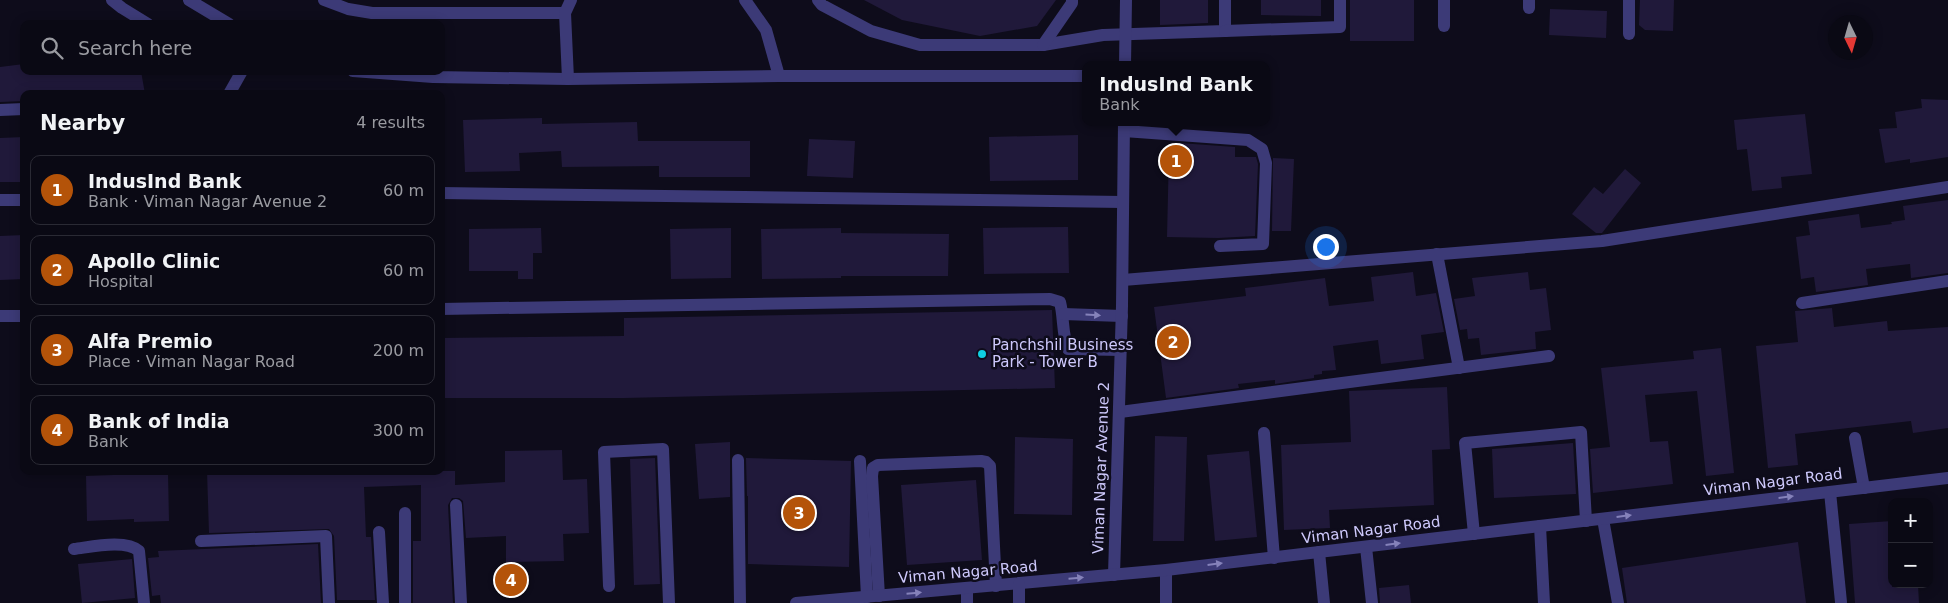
<!DOCTYPE html>
<html lang="en">
<head>
<meta charset="utf-8">
<style>
  body { margin:0; font-family:"DejaVu Sans",sans-serif; background:#13121d; color:#f1f3f6 }
  .controls { position:absolute; right:15px; bottom:15px; display:grid; overflow:hidden; border-radius:10px; box-shadow:0 2px 12px #0003 }
  .controls button { width:45px; height:45px; display:grid; place-items:center; padding:0; border:0; border-bottom:1px solid #2a2a34; background:#0a0914; color:#f1f3f6; font:25px sans-serif }
  .compass { position:absolute; left:1828px; top:15px; width:45px; height:45px; border-radius:50%; background:#0a0914; box-shadow:0 2px 12px #0003; rotate:175deg }
  .you { position:absolute; left:1325px; top:246px; width:18px; height:18px; margin:-12px; border:4px solid #fff; border-radius:50%; background:#1a73e8; box-shadow:0 0 0 8px #1a73e833 }
  .badge { display:grid; place-items:center; width:32px; height:32px; border-radius:50%; background:#b45309; color:#fff; font-size:16px; font-weight:700 }
  .pin { position:absolute; translate:-50% -50%; border:2px solid #fff; box-shadow:0 1px 5px #0006 }
  .popup { position:absolute; left:1082px; top:61px; width:188px; height:65px; box-sizing:border-box; display:grid; place-content:center; border-radius:10px; background:#0a0914; filter:drop-shadow(0 1px 4px #0005); font-size:16px; white-space:nowrap; color:#999aa0 }
  .popup b { font-size:19px; color:#f1f3f6 }
  .popup::after { content:''; position:absolute; left:50%; top:100%; margin-left:-10px; border:10px solid transparent; border-top-color:#0a0914 }
  .list { margin:0; padding:0; list-style:none }
  h2 { display:flex; justify-content:space-between; align-items:center; height:65px; margin:0; padding:0 20px; font-size:21px }
  h2 small { font-size:16px; font-weight:400; color:#999aa0 }
  .list li { display:grid; grid-template-columns:32px 1fr auto; gap:15px; align-items:center; box-sizing:border-box; height:70px; margin:0 10px 10px; padding:0 10px; border:1px solid #2a2a34; border-radius:10px }
  .list b { display:block; font-size:19px; white-space:nowrap }
  .list p { margin:0; font-size:16px; white-space:nowrap; color:#999aa0 }
  .list em { font-size:16px; font-style:normal; color:#999aa0 }
  .icon { flex:none; width:28px; height:28px; fill:none; stroke:currentColor; stroke-width:2; stroke-linecap:round; stroke-linejoin:round }
  .map { position:relative; flex:none; width:1948px; height:603px; overflow:hidden }
  .search { position:absolute; background:#0a0914; box-shadow:0 2px 12px #0003; left:20px; top:20px; width:425px; height:55px; display:flex; align-items:center; gap:12px; box-sizing:border-box; padding:0 18px; border-radius:10px; color:#999aa0; font-size:19px }
  .panel { position:absolute; background:#0a0914; box-shadow:0 2px 12px #0003; left:20px; top:90px; width:425px; height:385px; border-radius:10px }
  .map>svg:first-child { display:block }
  .building { fill:#20193a }
  .lines { fill:none; stroke-linecap:round; stroke-linejoin:round }
  .minor { stroke:#3c3a77; stroke-width:12 }
  .oneway { fill:#8582ba }
  .poi-dot { fill:#0fcfe2; stroke:#0e0c1b; stroke-width:2 }
  .labels { text-anchor:middle; stroke-width:5; stroke-linejoin:round; paint-order:stroke }
  .poi-label { font-size:15px; fill:#cec9fc; stroke:#0e0c1b; text-anchor:start }
  .street-label { font-size:15px; fill:#cec9fc; stroke:#0e0c1b }
</style>
</head>
<body>
<div class="map">
<svg width="1948" height="603" viewBox="0 0 1948 603">
  <rect width="100%" height="100%" fill="#0e0c1b"/>
  <!-- building -->
  <g class="building">
    <path d="M 864,0 L 1056,0 L 1037,26 L 980,36 L 902,20 Z"/>
    <path d="M 1160,0 L 1208,0 L 1208,23 L 1160,25 Z"/>
    <path d="M 1261,0 L 1321,0 L 1321,16 L 1261,15 Z"/>
    <rect x="1350" y="0" width="64" height="41"/>
    <path d="M 1640,0 L 1674,0 L 1673,31 L 1645,30 L 1639,25 Z"/>
    <path d="M 1550,9 L 1607,11 L 1606,38 L 1549,35 Z"/>
    <path d="M 24,64 L 24,71 L 141,71 L 145,94 L 24,94 L 24,101 L 0,102 L 0,67 Z"/>
    <path d="M 1921,99 L 1948,100 L 1948,157 L 1910,163 L 1910,159 L 1885,163 L 1879,129 L 1897,128 L 1895,112 L 1922,108 Z"/>
    <path d="M 1805,114 L 1812,174 L 1781,177 L 1782,188 L 1752,191 L 1747,149 L 1737,150 L 1734,120 Z"/>
    <path d="M 542,118 L 542,124 L 637,122 L 638,141 L 750,141 L 750,177 L 659,177 L 659,166 L 562,167 L 561,151 L 519,153 L 520,171 L 465,172 L 463,120 Z"/>
    <path d="M 1078,135 L 1078,180 L 990,181 L 989,137 Z"/>
    <path d="M 24,137 L 24,182 L 0,182 L 0,138 Z"/>
    <path d="M 809,139 L 855,141 L 853,178 L 807,176 Z"/>
    <path d="M 1179,143 L 1235,147 L 1235,157 L 1256,157 L 1258,164 L 1255,236 L 1218,238 L 1167,237 L 1169,151 L 1179,151 Z"/>
    <path d="M 1273,158 L 1294,159 L 1291,231 L 1272,231 Z"/>
    <path d="M 1625,169 L 1641,183 L 1602,233 L 1596,233 L 1572,214 L 1594,187 L 1603,194 Z"/>
    <path d="M 1948,200 L 1948,273 L 1911,278 L 1910,264 L 1866,269 L 1868,285 L 1816,292 L 1814,277 L 1801,279 L 1796,237 L 1810,235 L 1808,221 L 1859,214 L 1861,228 L 1892,224 L 1891,222 L 1905,220 L 1903,206 Z"/>
    <path d="M 1068,227 L 1069,273 L 984,274 L 983,228 Z"/>
    <path d="M 541,228 L 542,253 L 533,253 L 533,279 L 518,279 L 518,271 L 469,271 L 469,229 Z"/>
    <path d="M 731,228 L 731,278 L 671,279 L 670,229 Z"/>
    <path d="M 841,228 L 841,233 L 949,234 L 948,276 L 841,276 L 841,278 L 762,279 L 761,229 Z"/>
    <path d="M 24,235 L 24,279 L 0,280 L 0,236 Z"/>
    <path d="M 1413,272 L 1416,296 L 1436,293 L 1444,332 L 1421,335 L 1424,359 L 1381,364 L 1378,340 L 1333,346 L 1336,370 L 1322,371 L 1322,374 L 1314,375 L 1314,378 L 1275,384 L 1275,380 L 1238,384 L 1239,388 L 1166,398 L 1154,307 L 1246,296 L 1245,288 L 1325,278 L 1329,306 L 1374,301 L 1371,277 Z"/>
    <path d="M 1528,272 L 1530,290 L 1546,288 L 1551,330 L 1535,332 L 1536,349 L 1481,355 L 1479,338 L 1468,339 L 1467,329 L 1460,330 L 1454,299 L 1475,296 L 1472,278 Z"/>
    <path d="M 1832,308 L 1834,327 L 1887,321 L 1888,331 L 1948,327 L 1948,428 L 1913,433 L 1911,421 L 1795,434 L 1798,465 L 1768,468 L 1756,346 L 1798,342 L 1795,311 Z"/>
    <path d="M 1052,310 L 1055,388 L 624,398 L 441,398 L 441,338 L 624,336 L 624,318 Z"/>
    <path d="M 1721,348 L 1734,473 L 1706,476 L 1697,391 L 1645,395 L 1650,442 L 1668,441 L 1673,484 L 1593,493 L 1590,449 L 1610,447 L 1601,368 L 1694,359 L 1693,351 Z"/>
    <path d="M 1447,387 L 1450,449 L 1432,450 L 1434,505 L 1329,510 L 1330,528 L 1284,530 L 1281,445 L 1351,442 L 1349,391 Z"/>
    <path d="M 1155,436 L 1187,437 L 1184,541 L 1153,541 Z"/>
    <path d="M 1015,437 L 1073,439 L 1072,515 L 1014,514 Z"/>
    <path d="M 730,442 L 730,497 L 699,499 L 695,444 Z"/>
    <path d="M 1573,443 L 1576,494 L 1494,498 L 1492,449 Z"/>
    <path d="M 562,450 L 563,480 L 587,479 L 589,533 L 563,534 L 564,561 L 506,562 L 506,536 L 466,538 L 463,501 L 459,498 L 452,498 L 448,505 L 453,603 L 413,603 L 413,541 L 421,541 L 421,485 L 364,487 L 366,537 L 371,537 L 375,600 L 337,600 L 334,536 L 329,529 L 209,533 L 207,471 L 253,471 L 253,474 L 315,471 L 455,471 L 455,485 L 505,482 L 505,451 Z"/>
    <path d="M 1249,451 L 1257,537 L 1215,541 L 1207,455 Z"/>
    <path d="M 655,458 L 660,584 L 634,585 L 630,459 Z"/>
    <path d="M 746,458 L 851,461 L 849,567 L 748,564 L 748,496 L 747,496 Z"/>
    <path d="M 168,473 L 169,521 L 134,522 L 134,519 L 87,521 L 86,476 Z"/>
    <path d="M 976,480 L 982,560 L 907,565 L 901,485 Z"/>
    <path d="M 1892,521 L 1892,587 L 1918,585 L 1919,603 L 1855,603 L 1849,524 Z"/>
    <path d="M 1798,542 L 1806,603 L 1627,603 L 1622,568 Z"/>
    <path d="M 318,544 L 321,603 L 161,603 L 160,595 L 152,596 L 148,558 L 159,557 L 158,551 Z"/>
    <path d="M 132,559 L 135,598 L 82,603 L 78,564 Z"/>
    <path d="M 1409,585 L 1411,603 L 1380,603 L 1379,588 Z"/>
  </g>
  <g class="lines">
    <!-- minor -->
    <g class="minor">
      <path d="M 112,0 L 122,8 L 148,24"/>
      <path d="M 189,0 L 229,24"/>
      <path d="M 324,0 L 348,9 L 372,13 L 565,13"/>
      <path d="M 745,0 L 766,30 L 779,76"/>
      <path d="M 818,0 L 822,5 L 871,31 L 920,45 L 1043,45 L 1103,35 L 1225,31 L 1225,0"/>
      <path d="M 1529,8 L 1529,0"/>
      <path d="M 1444,26 L 1444,0"/>
      <path d="M 1225,31 L 1340,27 L 1340,0"/>
      <path d="M 1629,34 L 1629,0"/>
      <path d="M 1043,45 L 1072,3 L 1072,0"/>
      <path d="M 1125,65 L 1126,0"/>
      <path d="M 353,71 L 433,77 L 568,79 L 779,76 L 1086,76"/>
      <path d="M 568,79 L 565,13 L 571,0"/>
      <path d="M 229,94 L 242,71"/>
      <path d="M 0,110 L 24,109"/>
      <path d="M 1124,131 L 1248,140 L 1262,149 L 1266,163 L 1263,244 L 1220,246"/>
      <path d="M 441,193 L 1123,202"/>
      <path d="M 0,200 L 24,200"/>
      <path d="M 1437,254 L 1459,368"/>
      <path d="M 1123,280 L 1602,241 L 1948,187"/>
      <path d="M 1802,303 L 1948,281"/>
      <path d="M 441,309 L 1050,299 L 1060,302 C 1064,318 1062,334 1068,349 L 1121,350"/>
      <path d="M 1063,314 L 1122,316"/>
      <path d="M 0,316 L 24,316"/>
      <path d="M 1120,412 L 1549,356"/>
      <path d="M 1264,433 L 1274,558"/>
      <path d="M 1855,438 L 1864,488"/>
      <path d="M 738,460 L 740,603"/>
      <path d="M 860,461 L 867,597"/>
      <path d="M 1830,492 L 1841,602"/>
      <path d="M 456,505 L 461,603"/>
      <path d="M 405,513 L 405,603"/>
      <path d="M 1603,519 L 1618,603"/>
      <path d="M 1540,526 L 1544,603"/>
      <path d="M 379,532 L 383,603"/>
      <path d="M 1474,534 L 1465,443 L 1581,432 L 1586,521"/>
      <path d="M 201,541 L 326,536 L 329,603"/>
      <path d="M 1366,547 L 1372,603"/>
      <path d="M 74,549 C 91,547 126,539 139,551 L 144,603"/>
      <path d="M 1319,552 L 1324,603"/>
      <path d="M 1166,570 L 1166,603"/>
      <path d="M 1114,575 L 1122,306 L 1124,122"/>
      <path d="M 609,586 L 604,452 L 663,449 L 669,603"/>
      <path d="M 967,588 L 967,603"/>
      <path d="M 879,596 L 872,476 L 873,468 L 878,465 L 981,461 L 986,462 L 990,466 L 996,586"/>
      <path d="M 796,603 L 1166,570 L 1948,478"/>
      <path d="M 1019,603 L 1019,584"/>
    </g>
  </g>
  <!-- one-way arrows -->
  <defs><path id="oneway-solid" d="M-6-.8H1V-3.2L6.5 0L1 3.2V.8H-6Z" transform="scale(1.25)"/></defs>
  <g class="oneway">
    <use href="#oneway-solid" transform="translate(1093 315) rotate(3)"/>
    <use href="#oneway-solid" transform="translate(1786 497) rotate(-7)"/>
    <use href="#oneway-solid" transform="translate(1624 516) rotate(-7)"/>
    <use href="#oneway-solid" transform="translate(1393 544) rotate(-7)"/>
    <use href="#oneway-solid" transform="translate(1215 564) rotate(-7)"/>
    <use href="#oneway-solid" transform="translate(1076 578) rotate(-5)"/>
    <use href="#oneway-solid" transform="translate(914 593) rotate(-5)"/>
  </g>
  <!-- markers -->
  <circle class="poi-dot" cx="982" cy="354" r="5"/>
  <g class="labels">
    <!-- poi labels -->
    <g class="poi-label">
      <text x="992" y="350">Panchshil Business<tspan x="992" dy="17">Park - Tower B</tspan></text>
    </g>
    <!-- street labels -->
    <g class="street-label">
      <text transform="translate(1101 468) rotate(-88)" y="5">Viman Nagar Avenue 2</text>
      <text transform="translate(1773 482) rotate(-7)" y="5">Viman Nagar Road</text>
      <text transform="translate(1371 530) rotate(-7)" y="5">Viman Nagar Road</text>
      <text transform="translate(968 572) rotate(-5)" y="5">Viman Nagar Road</text>
    </g>
  </g>
</svg>
<div class="controls">
<button>+</button>
<button>−</button>
</div>
<svg class="compass" viewBox="-18 -18 36 36"><path d="M0-13l5 13h-10z" fill="#e53935"/><path d="M0 13l5-13h-10z" fill="#999aa0"/></svg>
<div class="you"></div>
<div class="pin badge" style="left:1176px;top:161px">1</div>
<div class="popup"><b>IndusInd Bank</b>Bank</div>
<div class="pin badge" style="left:1173px;top:342px">2</div>
<div class="pin badge" style="left:799px;top:513px">3</div>
<div class="pin badge" style="left:511px;top:580px">4</div>
<div class="search"><svg class="icon" aria-label="search" viewBox="0 0 24 24"><circle cx="10" cy="10" r="6"/><path d="M15 15l6 6"/></svg>Search here</div>
<section class="panel">
<h2>Nearby<small>4 results</small></h2>
<ul class="list">
<li><span class="badge">1</span><div><b>IndusInd Bank</b><p>Bank · Viman Nagar Avenue 2</p></div><em>60 m</em></li>
<li><span class="badge">2</span><div><b>Apollo Clinic</b><p>Hospital</p></div><em>60 m</em></li>
<li><span class="badge">3</span><div><b>Alfa Premio</b><p>Place · Viman Nagar Road</p></div><em>200 m</em></li>
<li><span class="badge">4</span><div><b>Bank of India</b><p>Bank</p></div><em>300 m</em></li>
</ul>
</section>
</div>
</body>
</html>
